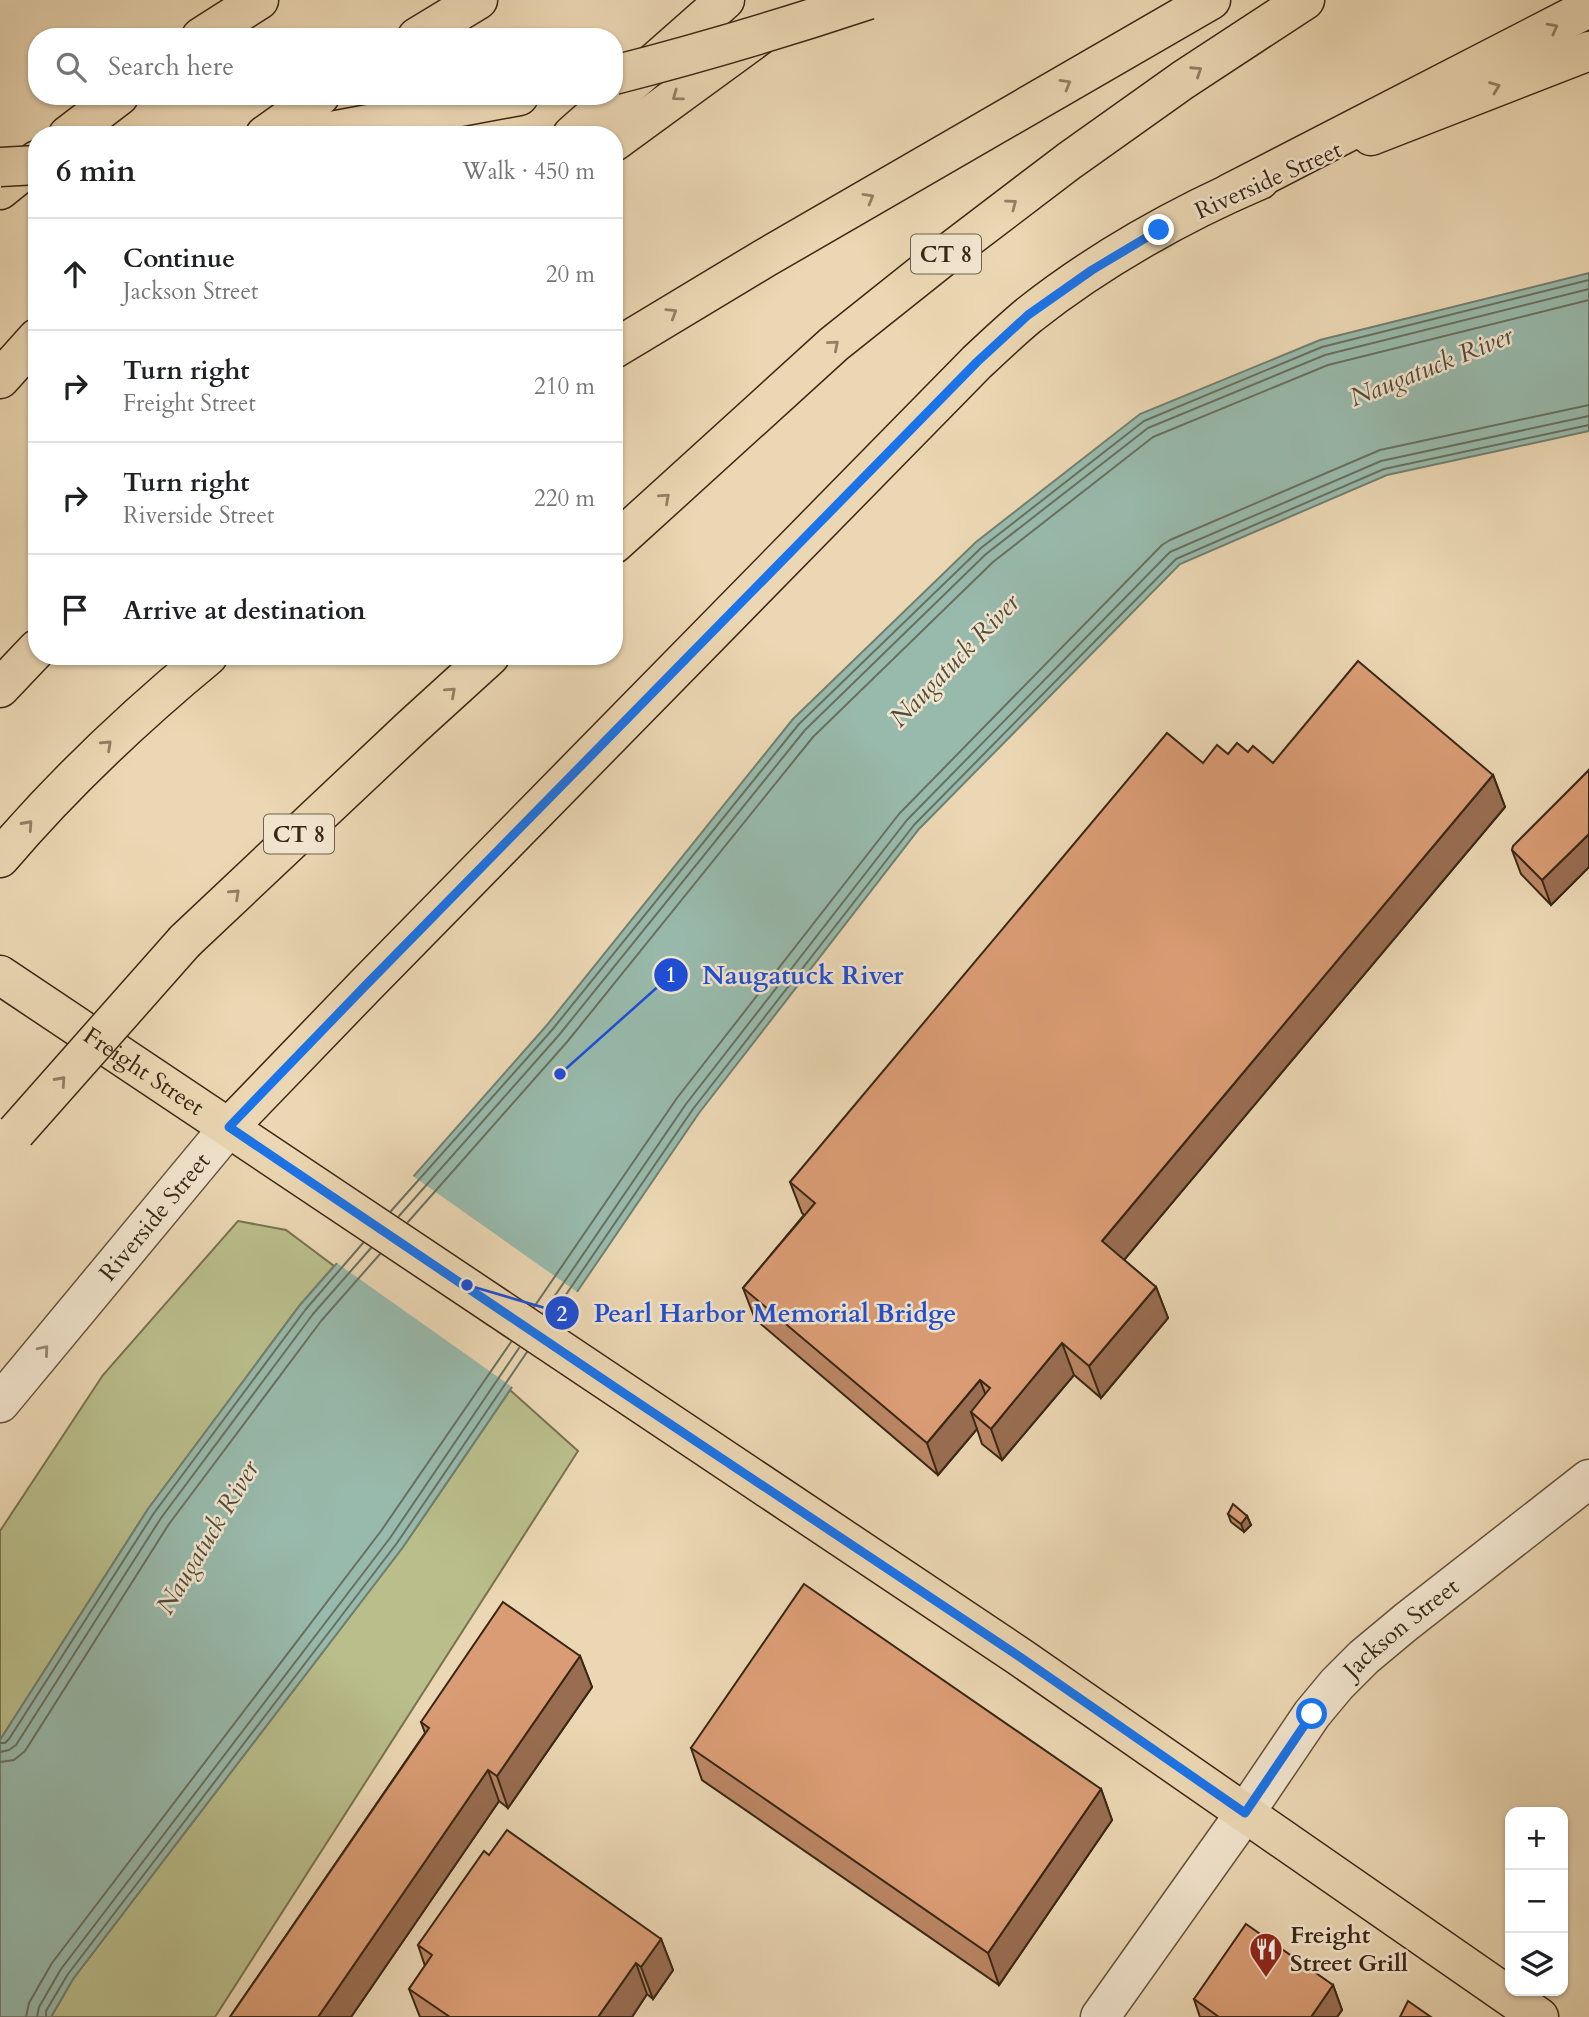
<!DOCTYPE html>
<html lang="en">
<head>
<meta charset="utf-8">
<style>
  body { margin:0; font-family:Cardo,serif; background:#f6f6f6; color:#202124 }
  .controls { position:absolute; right:21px; bottom:21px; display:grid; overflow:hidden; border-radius:14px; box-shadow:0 2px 5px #0004 }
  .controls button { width:63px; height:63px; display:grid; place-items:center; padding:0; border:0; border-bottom:2px solid #e0e0e0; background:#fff; color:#202124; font:35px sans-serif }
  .stop { position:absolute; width:21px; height:21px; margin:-16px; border:5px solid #1a73e8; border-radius:50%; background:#fff }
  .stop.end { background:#1a73e8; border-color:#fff; box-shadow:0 2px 7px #0008 }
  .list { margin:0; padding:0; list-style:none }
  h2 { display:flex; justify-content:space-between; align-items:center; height:91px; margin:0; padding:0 28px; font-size:30px }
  h2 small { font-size:23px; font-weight:400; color:#757577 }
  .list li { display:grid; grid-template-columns:46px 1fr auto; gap:21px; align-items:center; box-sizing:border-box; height:112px; padding:0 28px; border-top:2px solid #e0e0e0 }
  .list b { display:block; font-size:26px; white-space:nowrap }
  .list p { margin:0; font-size:23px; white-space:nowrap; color:#757577 }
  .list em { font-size:23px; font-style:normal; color:#757577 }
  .icon { flex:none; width:38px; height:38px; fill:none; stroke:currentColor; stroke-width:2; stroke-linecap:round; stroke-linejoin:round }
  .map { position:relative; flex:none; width:1589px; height:2017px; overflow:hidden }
  .search { position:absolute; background:#fff; box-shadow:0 2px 5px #0004; left:28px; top:28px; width:595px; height:77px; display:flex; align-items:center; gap:18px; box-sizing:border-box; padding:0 24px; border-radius:28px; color:#757577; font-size:26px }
  .panel { position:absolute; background:#fff; box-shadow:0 2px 5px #0004; left:28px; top:126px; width:595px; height:539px; border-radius:28px }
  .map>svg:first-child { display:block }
  .green { fill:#b9be8b; stroke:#797250; stroke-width:2 }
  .water { fill:#98baac; stroke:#727f70; stroke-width:2 }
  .pier { fill:#ebd7b3 }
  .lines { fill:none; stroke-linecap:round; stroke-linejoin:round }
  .shore { stroke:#687060; stroke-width:2 }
  .minor-casing { stroke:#66533c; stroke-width:41 }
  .major-casing { stroke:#392715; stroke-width:41 }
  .highway-casing { stroke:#392715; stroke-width:41 }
  .minor { stroke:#f2e5ce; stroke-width:38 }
  .major { stroke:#ebd7b3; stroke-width:38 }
  .highway { stroke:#ebd7b3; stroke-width:38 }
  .highway-bridge-casing { stroke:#392715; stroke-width:41; stroke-linecap:butt }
  .highway-bridge { stroke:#ebd7b3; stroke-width:38 }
  .wall { fill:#bb8664; stroke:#392715; stroke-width:2 }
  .shaded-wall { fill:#996d51; stroke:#392715; stroke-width:2 }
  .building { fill:#da9c74; stroke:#392715; stroke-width:2 }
  .oneway { stroke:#927f64 }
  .oneway2 { stroke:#968672 }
  .route { stroke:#1a73e8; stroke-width:9 }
  .labels { text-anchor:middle; stroke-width:5; stroke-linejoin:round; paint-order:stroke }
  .shield { fill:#f2e5ce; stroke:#70604c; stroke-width:2 }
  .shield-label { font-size:23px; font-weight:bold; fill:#392715 }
  .street-label { font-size:24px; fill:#392715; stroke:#f2e5ce }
  .poi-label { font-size:24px; font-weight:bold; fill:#392715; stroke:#f2e5ce; text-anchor:start }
  .water-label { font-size:26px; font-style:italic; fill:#514c3b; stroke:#f2e5ce }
  .leader { fill:none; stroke:#1d4ed8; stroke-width:2.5 }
  .callout-dot { fill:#1d4ed8; stroke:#f2e5ce; stroke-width:2.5 }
  .mark-label { font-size:21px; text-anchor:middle; font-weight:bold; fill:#fff }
  .callout-label { font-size:26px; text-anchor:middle; font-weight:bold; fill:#1d4ed8; stroke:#f2e5ce; stroke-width:5; stroke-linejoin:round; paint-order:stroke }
</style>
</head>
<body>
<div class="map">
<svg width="1589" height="2017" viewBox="0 0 1589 2017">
  <rect width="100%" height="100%" fill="#ebd7b3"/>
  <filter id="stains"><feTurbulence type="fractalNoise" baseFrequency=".00286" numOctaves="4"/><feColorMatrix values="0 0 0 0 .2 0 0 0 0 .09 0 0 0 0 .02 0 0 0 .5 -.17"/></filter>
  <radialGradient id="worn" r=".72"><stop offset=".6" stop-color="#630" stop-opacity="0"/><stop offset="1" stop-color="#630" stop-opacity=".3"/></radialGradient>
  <!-- green -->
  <g class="green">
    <path d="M 238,1221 L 286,1230 L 334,1266 L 300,1305 L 148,1509 L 0,1740 L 0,1531 L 103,1375 Z"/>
    <path d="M 510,1390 L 578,1451 L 215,2017 L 51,2017 L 73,1979 L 403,1547 Z"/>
  </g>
  <!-- water -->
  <path class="water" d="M 1589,273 L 1589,431 L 1387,475 L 1180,564 L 919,829 L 699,1113 L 403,1547 L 73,1979 L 51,2017 L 0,2017 L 0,1740 L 148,1509 L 300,1305 L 547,1025 L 793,719 L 976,542 L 1140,414 L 1320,340 Z"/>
  <!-- pier -->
  <path class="pier" d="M 410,1174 L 580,1294 L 515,1389 L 334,1261 Z"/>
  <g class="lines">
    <!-- shore -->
    <g class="shore">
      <path d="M 391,1211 L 552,1030 L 799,724 L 981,548 L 1144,421 L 1322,347 L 1589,280"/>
      <path d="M 399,1216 L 559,1035 L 805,730 L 986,554 L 1148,428 L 1325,355 L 1589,289"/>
      <path d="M 408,1222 L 567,1042 L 813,737 L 993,562 L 1153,437 L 1328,365 L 1589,300"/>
      <path d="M 534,1307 L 677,1098 L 899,814 L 1162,545 L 1170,540 L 1380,450 L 1589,405"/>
      <path d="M 543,1313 L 686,1104 L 907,820 L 1170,552 L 1381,461 L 1589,416"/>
      <path d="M 550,1318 L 693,1109 L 914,825 L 1176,559 L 1384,469 L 1589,425"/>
      <path d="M 0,1743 L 5,1743 L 9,1739 L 154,1513 L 306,1309 L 363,1243"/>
      <path d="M 0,1752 L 9,1750 L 16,1745 L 161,1518 L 313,1314 L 371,1248"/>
      <path d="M 0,1762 L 14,1760 L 25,1751 L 169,1524 L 321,1321 L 380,1254"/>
      <path d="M 26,2017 L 29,2003 L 52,1963 L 381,1531 L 511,1342"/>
      <path d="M 37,2017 L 39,2007 L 61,1969 L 390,1538 L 519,1348"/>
      <path d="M 46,2017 L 46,2011 L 68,1974 L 397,1543 L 527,1352"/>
    </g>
    <defs>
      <g id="minor">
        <path id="s1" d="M 0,1403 L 229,1127"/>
        <path id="s2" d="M 1100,2017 L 1245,1813 L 1312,1714 L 1337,1684 L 1364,1657 L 1406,1622 L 1589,1479"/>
      </g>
      <g id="major">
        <path d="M 572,135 L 725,0"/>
        <path d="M 1371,136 L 1589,51"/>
        <path d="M 0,688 L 37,649"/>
        <path id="s3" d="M 0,975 L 1020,1657 L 1539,2017"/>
        <path d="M 229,1127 L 365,986 L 977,362 C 994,346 1011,330 1029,315 C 1097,261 1180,214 1260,180"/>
      </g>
      <g id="highway">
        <path d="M 201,37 L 259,0"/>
        <path d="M 417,37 L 478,0"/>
        <path d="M 68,135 L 119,96"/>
        <path d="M 265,135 L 320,96"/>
        <path d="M 310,135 L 519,96"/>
        <path d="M 614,142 L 759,36"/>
        <path d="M 0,190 L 37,160"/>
        <path d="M 1230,193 L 1589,8"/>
        <path d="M 614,349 L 765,258 L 1211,0"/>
        <path d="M 0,379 L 37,338"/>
        <path d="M 614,544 L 834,344 L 952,250 L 1069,161 L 1183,80 L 1305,0"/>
        <path d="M 0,858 C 63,784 133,718 208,656"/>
        <path d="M 185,941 L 412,727 L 490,656"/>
      </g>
    </defs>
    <!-- minor casing -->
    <use href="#minor" class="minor-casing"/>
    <!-- major casing -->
    <use href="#major" class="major-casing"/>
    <!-- highway casing -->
    <use href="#highway" class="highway-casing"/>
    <!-- minor -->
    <use href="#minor" class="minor"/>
    <!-- major -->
    <use href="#major" class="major"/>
    <!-- highway -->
    <use href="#highway" class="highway"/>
    <defs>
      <g id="highway-bridge">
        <path d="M 614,75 C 700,53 784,28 868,0"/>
        <path d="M 0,167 L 37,165"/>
        <path d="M 16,1132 L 185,941"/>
      </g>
    </defs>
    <!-- highway-bridge casing -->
    <use href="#highway-bridge" class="highway-bridge-casing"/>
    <!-- highway-bridge -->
    <use href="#highway-bridge" class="highway-bridge"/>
  </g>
  <!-- wall -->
  <g class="wall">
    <path d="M 1248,752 L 1273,763 L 1493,775 L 1505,807 L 1124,1260 L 1156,1287 L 1168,1318 L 1101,1398 L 1074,1375 L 1002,1460 L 982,1444 L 977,1429 L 938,1475 L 755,1319 L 743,1288 L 804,1215 L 802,1213 L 790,1182 L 1203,763 L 1228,754 Z"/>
    <path d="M 1589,770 L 1589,867 L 1551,905 L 1521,874 L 1512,850 Z"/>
    <path d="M 1228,1514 L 1247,1516 L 1251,1525 L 1244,1532 L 1231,1522 Z"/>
    <path d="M 580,1656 L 592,1687 L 508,1808 L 499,1801 L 351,2017 L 230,2017 L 425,1733 L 421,1722 Z"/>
    <path d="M 691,1748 L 1101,1789 L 1112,1820 L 999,1985 L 702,1780 Z"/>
    <path d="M 489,1855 L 661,1939 L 673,1970 L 653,1999 L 647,1994 L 632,2017 L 420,2017 L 409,1989 L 425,1966 L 418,1945 Z"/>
    <path d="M 1333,1985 L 1342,2010 L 1337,2017 L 1200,2017 L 1194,1999 Z"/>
  </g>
  <!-- shaded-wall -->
  <g class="shaded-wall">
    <path d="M 1493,775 L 1505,807 L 1113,1273 L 1102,1241 Z"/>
    <path d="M 1589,834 L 1589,867 L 1551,905 L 1542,880 Z"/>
    <path d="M 1156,1287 L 1168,1318 L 1101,1398 L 1089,1366 Z"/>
    <path d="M 1062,1343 L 1074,1375 L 1002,1460 L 991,1429 Z"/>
    <path d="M 980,1380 L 992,1411 L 971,1412 L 977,1429 L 938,1475 L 927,1443 Z"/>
    <path d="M 1247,1516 L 1251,1525 L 1244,1532 L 1241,1524 Z"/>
    <path d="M 580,1656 L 592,1687 L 508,1808 L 497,1776 Z"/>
    <path d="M 488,1770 L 499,1801 L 351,2017 L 318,2017 Z"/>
    <path d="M 1101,1789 L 1112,1820 L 999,1985 L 988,1953 Z"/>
    <path d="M 661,1939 L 673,1970 L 653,1999 L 641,1967 Z"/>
    <path d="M 636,1963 L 647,1994 L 632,2017 L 598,2017 Z"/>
    <path d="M 1333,1985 L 1342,2010 L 1337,2017 L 1311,2017 Z"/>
  </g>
  <!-- building -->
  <g class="building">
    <path d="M 1358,661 L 1493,775 L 1102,1241 L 1156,1287 L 1089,1366 L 1062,1343 L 991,1429 L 971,1412 L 990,1388 L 980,1380 L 927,1443 L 743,1288 L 815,1203 L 790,1182 L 1167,733 L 1203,763 L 1217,745 L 1228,754 L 1237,743 L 1248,752 L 1253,746 L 1273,763 Z"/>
    <path d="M 1589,770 L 1589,834 L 1542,880 L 1512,850 L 1513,846 Z"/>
    <path d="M 1233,1504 L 1247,1516 L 1241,1524 L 1228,1514 Z"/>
    <path d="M 804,1584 L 1101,1789 L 988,1953 L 691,1748 Z"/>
    <path d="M 503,1602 L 580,1656 L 497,1776 L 488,1770 L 318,2017 L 230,2017 L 429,1728 L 421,1722 Z"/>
    <path d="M 507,1830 L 661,1939 L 641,1967 L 636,1963 L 598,2017 L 450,2017 L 409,1989 L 432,1955 L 418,1945 L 484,1851 L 489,1855 Z"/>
    <path d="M 1246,1924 L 1333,1985 L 1311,2017 L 1219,2017 L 1194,1999 Z"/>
    <path d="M 1408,2001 L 1431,2017 L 1400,2017 Z"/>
  </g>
  <!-- one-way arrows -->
  <defs><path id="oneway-chevron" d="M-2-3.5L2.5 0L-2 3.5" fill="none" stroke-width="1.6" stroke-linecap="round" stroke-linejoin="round" transform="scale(1.75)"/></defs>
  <g class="oneway">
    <use href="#oneway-chevron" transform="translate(1553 28) rotate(-28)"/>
    <use href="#oneway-chevron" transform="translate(1197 71) rotate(-33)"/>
    <use href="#oneway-chevron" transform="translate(1066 84) rotate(-30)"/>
    <use href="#oneway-chevron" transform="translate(1495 87) rotate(-21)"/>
    <use href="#oneway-chevron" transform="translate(677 96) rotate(144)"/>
    <use href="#oneway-chevron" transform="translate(869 198) rotate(-30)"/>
    <use href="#oneway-chevron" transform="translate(1012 204) rotate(-37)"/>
    <use href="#oneway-chevron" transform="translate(672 313) rotate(-32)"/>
    <use href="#oneway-chevron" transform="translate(834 345) rotate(-41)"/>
    <use href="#oneway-chevron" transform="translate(665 498) rotate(-42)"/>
    <use href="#oneway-chevron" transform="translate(451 692) rotate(-42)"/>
    <use href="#oneway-chevron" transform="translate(107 745) rotate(-43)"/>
    <use href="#oneway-chevron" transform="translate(28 825) rotate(-48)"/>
    <use href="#oneway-chevron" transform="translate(235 894) rotate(-43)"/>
    <use href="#oneway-chevron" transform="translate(61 1081) rotate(-48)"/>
  </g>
  <use class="oneway2" href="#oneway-chevron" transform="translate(44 1350) rotate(-50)"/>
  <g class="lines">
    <!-- route -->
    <path class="route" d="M 1159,230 L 1092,270 L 1028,315 L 977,362 L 365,986 L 229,1127 L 616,1388 L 1020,1657 L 1245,1813 L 1312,1714"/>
  </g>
  <!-- icons -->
  <defs>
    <symbol id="restaurant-pin" viewBox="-11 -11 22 30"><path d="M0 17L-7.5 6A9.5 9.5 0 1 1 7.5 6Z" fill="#8f2418" stroke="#f2e5ce"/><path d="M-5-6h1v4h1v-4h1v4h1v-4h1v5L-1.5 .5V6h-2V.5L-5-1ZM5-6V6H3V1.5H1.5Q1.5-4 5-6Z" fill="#fff"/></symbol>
  </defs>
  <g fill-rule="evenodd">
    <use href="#restaurant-pin" x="1247" y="1930" width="38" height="52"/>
  </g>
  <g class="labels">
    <!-- shield labels -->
    <g class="shield">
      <rect x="911" y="234.5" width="70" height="39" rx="5"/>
      <rect x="264" y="814.5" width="70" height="39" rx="5"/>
    </g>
    <g class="shield-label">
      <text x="946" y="262">CT 8</text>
      <text x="299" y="842">CT 8</text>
    </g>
    <!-- street labels -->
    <g class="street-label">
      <text transform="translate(1268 180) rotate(-24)" y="8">Riverside Street</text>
      <text dy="8" stroke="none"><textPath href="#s3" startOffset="173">Freight Street</textPath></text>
      <text dy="8" stroke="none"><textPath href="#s1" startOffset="242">Riverside Street</textPath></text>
      <text dy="8" stroke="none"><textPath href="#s2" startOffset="494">Jackson Street</textPath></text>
    </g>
    <!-- poi labels -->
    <g class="poi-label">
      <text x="1290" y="1943">Freight<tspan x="1290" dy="28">Street Grill</tspan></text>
    </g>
    <!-- water labels -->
    <g class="water-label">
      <text transform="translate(1431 366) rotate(-22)" y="9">Naugatuck River</text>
      <text transform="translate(954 660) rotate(-46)" y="9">Naugatuck River</text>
      <text transform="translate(207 1537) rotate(-59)" y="9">Naugatuck River</text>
    </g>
  </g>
  <!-- callouts -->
  <path class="leader" d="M560 1074L671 975M467 1285L562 1313"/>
  <g class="callout-dot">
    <circle cx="560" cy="1074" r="7"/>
    <circle cx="467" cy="1285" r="7"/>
    <circle cx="671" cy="975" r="18"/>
    <circle cx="562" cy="1313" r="18"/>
  </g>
  <g class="mark-label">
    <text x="671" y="982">1</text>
    <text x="562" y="1321">2</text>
  </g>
  <g class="callout-label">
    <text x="803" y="984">Naugatuck River</text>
    <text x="775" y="1322">Pearl Harbor Memorial Bridge</text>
  </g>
  <rect width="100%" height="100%" filter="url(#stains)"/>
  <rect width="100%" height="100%" fill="url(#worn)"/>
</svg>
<div class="controls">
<button>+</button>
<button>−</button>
<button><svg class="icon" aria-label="layers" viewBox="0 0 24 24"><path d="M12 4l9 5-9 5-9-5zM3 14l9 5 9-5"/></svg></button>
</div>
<div class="stop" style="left:1312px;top:1714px"></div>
<div class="stop end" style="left:1159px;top:230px"></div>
<div class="search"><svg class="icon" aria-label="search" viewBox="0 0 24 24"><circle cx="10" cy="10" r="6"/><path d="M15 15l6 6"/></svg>Search here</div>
<section class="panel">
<h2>6 min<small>Walk · 450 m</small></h2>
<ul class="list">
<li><svg class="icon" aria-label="ahead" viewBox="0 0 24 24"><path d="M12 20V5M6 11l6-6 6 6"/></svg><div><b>Continue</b><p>Jackson Street</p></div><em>20 m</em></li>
<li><svg class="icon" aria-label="right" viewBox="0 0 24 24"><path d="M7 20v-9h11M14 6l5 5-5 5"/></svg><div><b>Turn right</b><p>Freight Street</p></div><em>210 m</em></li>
<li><svg class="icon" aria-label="right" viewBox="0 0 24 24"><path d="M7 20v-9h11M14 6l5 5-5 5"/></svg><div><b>Turn right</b><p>Riverside Street</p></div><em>220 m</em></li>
<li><svg class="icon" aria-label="arrive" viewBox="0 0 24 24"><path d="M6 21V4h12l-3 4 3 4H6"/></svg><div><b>Arrive at destination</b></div></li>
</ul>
</section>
</div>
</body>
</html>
